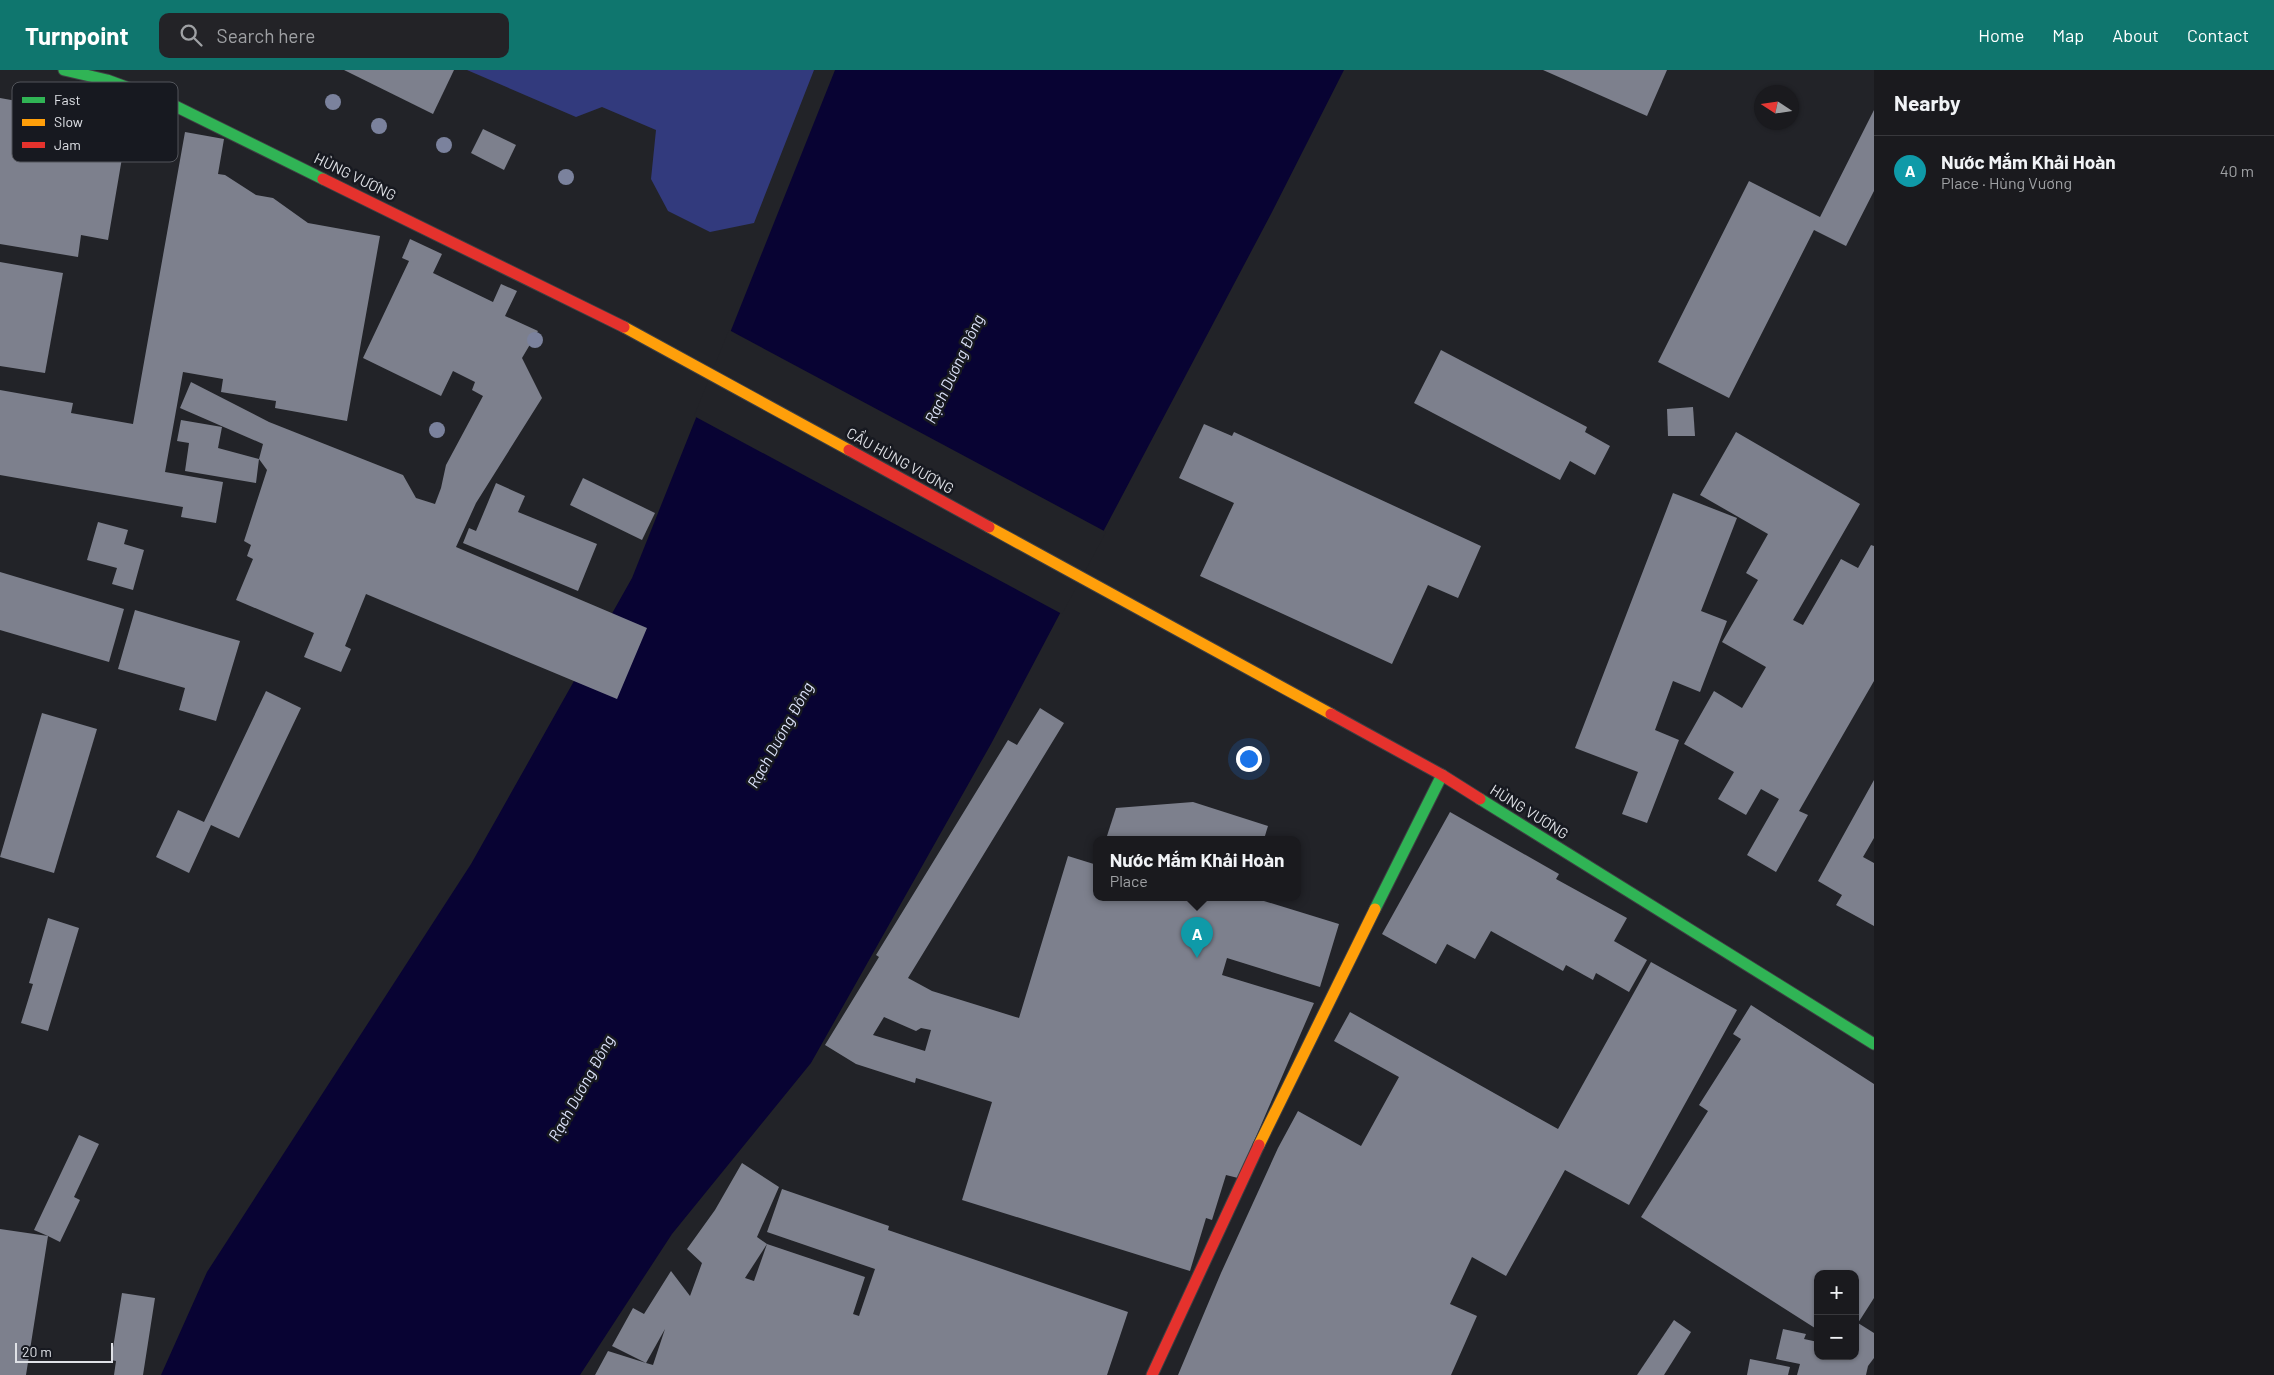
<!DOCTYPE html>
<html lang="en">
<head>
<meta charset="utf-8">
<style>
  body { margin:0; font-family:Barlow,sans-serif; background:#232327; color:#f1f3f6 }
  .controls { position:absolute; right:15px; bottom:15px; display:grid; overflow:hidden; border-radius:10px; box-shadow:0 1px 4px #0004 }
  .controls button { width:45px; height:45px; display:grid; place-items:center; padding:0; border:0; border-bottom:1px solid #38383c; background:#1a1a1e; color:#f1f3f6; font:25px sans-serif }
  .compass { position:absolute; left:1754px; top:15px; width:45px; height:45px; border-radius:50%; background:#1a1a1e; box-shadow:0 1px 4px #0004; rotate:282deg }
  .scale { position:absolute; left:15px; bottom:12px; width:98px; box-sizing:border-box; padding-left:5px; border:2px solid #dfe1e6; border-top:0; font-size:14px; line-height:18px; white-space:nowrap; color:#dfe1e6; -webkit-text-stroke:4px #171920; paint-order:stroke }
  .you { position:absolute; left:1248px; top:688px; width:18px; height:18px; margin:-12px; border:4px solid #fff; border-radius:50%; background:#1a73e8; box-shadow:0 0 0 8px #1a73e833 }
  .badge { display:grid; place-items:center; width:32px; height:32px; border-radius:50%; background:#0f766e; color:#fff; font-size:16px; font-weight:700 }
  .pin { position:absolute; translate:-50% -41px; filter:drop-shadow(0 1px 2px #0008) }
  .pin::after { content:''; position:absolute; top:26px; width:18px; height:15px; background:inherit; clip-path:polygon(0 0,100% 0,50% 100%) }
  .popup { position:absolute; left:1093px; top:766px; width:208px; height:65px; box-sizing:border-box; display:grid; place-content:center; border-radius:10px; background:#1a1a1e; filter:drop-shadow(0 1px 4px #0005); font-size:16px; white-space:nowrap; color:#9fa1a4 }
  .popup b { font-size:19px; color:#f1f3f6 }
  .popup::after { content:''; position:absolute; left:50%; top:100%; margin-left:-10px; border:10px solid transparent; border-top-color:#1a1a1e }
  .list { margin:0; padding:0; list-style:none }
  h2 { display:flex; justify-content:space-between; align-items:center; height:65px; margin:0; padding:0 20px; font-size:21px }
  h2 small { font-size:16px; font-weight:400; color:#9fa1a4 }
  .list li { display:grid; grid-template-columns:32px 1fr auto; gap:15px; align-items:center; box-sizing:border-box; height:70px; padding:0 20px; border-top:1px solid #38383c }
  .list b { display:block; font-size:19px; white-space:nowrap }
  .list p { margin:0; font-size:16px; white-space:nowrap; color:#9fa1a4 }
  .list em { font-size:16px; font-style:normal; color:#9fa1a4 }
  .icon { flex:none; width:28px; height:28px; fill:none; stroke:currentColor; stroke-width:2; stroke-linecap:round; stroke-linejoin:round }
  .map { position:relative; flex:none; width:1874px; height:1305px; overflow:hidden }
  header { display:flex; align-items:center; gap:30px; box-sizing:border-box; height:70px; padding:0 25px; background:#0f766e; color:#fff }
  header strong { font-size:24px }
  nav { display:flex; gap:28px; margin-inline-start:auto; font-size:18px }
  .search { width:350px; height:45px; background:#232327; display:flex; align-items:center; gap:12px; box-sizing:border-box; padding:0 18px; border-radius:10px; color:#9fa1a4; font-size:19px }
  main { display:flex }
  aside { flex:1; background:#1a1a1e }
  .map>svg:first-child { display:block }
  .forest { fill:#323a7d }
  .water { fill:#080333 }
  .pier { fill:#222328 }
  .building { fill:#7d808d; fill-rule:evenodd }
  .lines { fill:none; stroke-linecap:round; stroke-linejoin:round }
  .fast-casing { stroke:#3e3f43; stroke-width:13 }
  .slow-casing { stroke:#3e3f43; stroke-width:13 }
  .jam-casing { stroke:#3e3f43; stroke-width:13 }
  .fast { stroke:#30b455; stroke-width:11 }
  .slow { stroke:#ff9f0a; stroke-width:11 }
  .jam { stroke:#e5322d; stroke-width:11 }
  .tree { fill:#7b829d }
  .labels { text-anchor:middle; stroke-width:5; stroke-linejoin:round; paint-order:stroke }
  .street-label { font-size:15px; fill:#dfe1e6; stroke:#171920 }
  .water-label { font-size:16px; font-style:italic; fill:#dce2f9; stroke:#171920 }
  .key { fill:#171920; stroke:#53555b; stroke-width:1 }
  .key-label { font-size:14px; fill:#dfe1e6 }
</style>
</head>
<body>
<header>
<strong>Turnpoint</strong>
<div class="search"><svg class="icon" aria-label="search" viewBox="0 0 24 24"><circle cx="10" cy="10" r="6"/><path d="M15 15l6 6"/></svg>Search here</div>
<nav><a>Home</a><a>Map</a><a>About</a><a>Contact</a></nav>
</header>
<main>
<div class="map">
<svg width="1874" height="1305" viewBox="0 0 1874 1305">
  <rect width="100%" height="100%" fill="#222328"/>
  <!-- forest -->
  <path class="forest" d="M 467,0 L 814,0 L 754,153 L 710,162 L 668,141 L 651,109 L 656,60 L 602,37 L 576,47 Z"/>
  <!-- water -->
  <path class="water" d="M 835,0 L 1344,0 L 1271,144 L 991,674 L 811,993 L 672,1164 L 580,1305 L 161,1305 L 207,1202 L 471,794 L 632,508 Z"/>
  <!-- pier -->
  <path class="pier" d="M 729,260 L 1106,462 L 1062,544 L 694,346 Z"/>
  <!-- building -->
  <g class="building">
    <path d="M 344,0 L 454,0 L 433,44 Z"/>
    <path d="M 1543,0 L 1667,0 L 1647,46 Z"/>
    <path d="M 0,28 L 67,40 L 63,60 L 75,62 L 72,73 L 97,77 L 103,48 L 128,53 L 108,170 L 81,165 L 78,187 L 0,174 Z"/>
    <path d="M 1874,40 L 1874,121 L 1846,176 L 1814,160 L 1729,328 L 1658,292 L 1749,111 L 1820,147 Z"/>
    <path d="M 483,59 L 516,75 L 504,100 L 471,83 Z"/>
    <path d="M 185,62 L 224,69 L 218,104 L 225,105 L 256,125 L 273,128 L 308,153 L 380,166 L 347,351 L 275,338 L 276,331 L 221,322 L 223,309 L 183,302 L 165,402 L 223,412 L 216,453 L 181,447 L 183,437 L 0,405 L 0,320 L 73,333 L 71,343 L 133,354 Z"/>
    <path d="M 410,169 L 442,184 L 433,203 L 493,232 L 501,214 L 517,221 L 505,246 L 538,261 L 522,288 L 542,328 L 476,433 L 456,477 L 647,558 L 617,629 L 366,524 L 345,576 L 351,579 L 341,602 L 304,587 L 314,563 L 236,530 L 253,489 L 247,486 L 251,475 L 244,471 L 267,400 L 259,389 L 256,413 L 185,401 L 189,373 L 177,371 L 181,350 L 222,357 L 218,378 L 259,389 L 263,374 L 180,338 L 191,312 L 269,352 L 403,405 L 416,428 L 435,434 L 441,418 L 446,395 L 483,326 L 472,320 L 475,312 L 453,301 L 441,326 L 363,288 L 409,191 L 402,188 Z"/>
    <path d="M 0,192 L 63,203 L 45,303 L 0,296 Z"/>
    <path d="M 1441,280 L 1587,357 L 1585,362 L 1610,376 L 1595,405 L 1570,391 L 1560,410 L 1414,333 Z"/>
    <path d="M 1693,337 L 1695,366 L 1668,366 L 1667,339 Z"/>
    <path d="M 1204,354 L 1232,366 L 1234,362 L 1481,476 L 1458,528 L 1428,515 L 1392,594 L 1200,506 L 1234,433 L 1179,408 Z"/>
    <path d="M 1736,362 L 1860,434 L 1793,550 L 1803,555 L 1841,489 L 1858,498 L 1871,475 L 1874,476 L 1874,611 L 1799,741 L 1808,745 L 1776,802 L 1747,785 L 1779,729 L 1761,719 L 1746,745 L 1718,729 L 1734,702 L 1684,674 L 1714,621 L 1742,638 L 1766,597 L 1722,572 L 1758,510 L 1746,503 L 1768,464 L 1700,425 Z"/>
    <path d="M 583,408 L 655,443 L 642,470 L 570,435 Z"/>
    <path d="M 496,413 L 525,426 L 518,442 L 597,474 L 578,521 L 463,473 L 469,458 L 476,461 Z"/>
    <path d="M 1673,423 L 1737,448 L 1701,541 L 1727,551 L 1700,622 L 1673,611 L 1655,660 L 1679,670 L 1647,753 L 1622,744 L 1638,702 L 1575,678 Z"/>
    <path d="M 98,452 L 128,460 L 124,474 L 144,480 L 133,520 L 112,514 L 117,498 L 87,490 Z"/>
    <path d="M 0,502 L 124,539 L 109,592 L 0,560 Z"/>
    <path d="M 135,540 L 240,571 L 216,651 L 179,640 L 185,618 L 118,599 Z"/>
    <path d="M 266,621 L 301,638 L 239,768 L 211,755 L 189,803 L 156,787 L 178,740 L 204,752 Z"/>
    <path d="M 1040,638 L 1064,653 L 908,908 L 932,921 L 1019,948 L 1068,786 L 1097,795 L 1097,827 L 1251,827 L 1339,854 L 1320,917 L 1227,888 L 1222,905 L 1314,933 L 1238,1108 L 1226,1105 L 1212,1150 L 1206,1148 L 1190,1201 L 962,1130 L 992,1032 L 916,1008 L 915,1013 L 856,994 L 825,975 L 879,887 L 876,885 L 1008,670 L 1017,675 ZM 884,947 L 916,961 L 921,958 L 931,960 L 925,981 L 873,965 Z"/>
    <path d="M 42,643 L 97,659 L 54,803 L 0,787 Z"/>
    <path d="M 1874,710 L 1874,768 L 1863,787 L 1874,793 L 1874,856 L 1836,835 L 1842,825 L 1818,811 Z"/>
    <path d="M 1193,732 L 1268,756 L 1264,769 L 1106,769 L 1116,738 Z"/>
    <path d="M 1450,742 L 1559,804 L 1556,809 L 1627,848 L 1614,871 L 1647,890 L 1629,922 L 1596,903 L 1593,910 L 1566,895 L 1563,901 L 1491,861 L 1475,889 L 1447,874 L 1436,894 L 1382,864 Z"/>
    <path d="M 48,848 L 79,858 L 48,961 L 21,953 L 33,914 L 29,913 Z"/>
    <path d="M 1651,892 L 1737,940 L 1629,1135 L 1565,1100 L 1506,1206 L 1472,1187 L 1450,1234 L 1477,1246 L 1451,1305 L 1178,1305 L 1221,1203 L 1278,1078 L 1298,1041 L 1361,1076 L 1399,1007 L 1334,971 L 1350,942 L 1558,1059 Z"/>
    <path d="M 1751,935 L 1874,1014 L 1874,1228 L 1858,1253 L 1874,1263 L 1874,1288 L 1868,1296 L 1866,1305 L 1797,1305 L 1800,1294 L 1776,1289 L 1783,1259 L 1806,1264 L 1804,1269 L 1818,1272 L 1818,1286 L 1835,1286 L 1849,1289 L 1845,1286 L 1855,1286 L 1855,1204 L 1818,1204 L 1818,1260 L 1641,1147 L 1708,1041 L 1699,1035 L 1741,969 L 1733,964 Z"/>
    <path d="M 79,1065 L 99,1074 L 74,1127 L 80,1130 L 60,1172 L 48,1166 L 26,1305 L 0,1305 L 0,1159 L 48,1166 L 34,1160 Z"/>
    <path d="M 742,1093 L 779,1117 L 757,1167 L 767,1174 L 745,1208 L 754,1211 L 767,1174 L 865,1207 L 853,1244 L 859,1246 L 875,1199 L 767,1162 L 782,1119 L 889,1156 L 888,1160 L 1128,1242 L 1107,1305 L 595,1305 L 608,1281 L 646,1293 L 612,1276 L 633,1238 L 644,1244 L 671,1201 L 690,1226 L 702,1193 L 687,1179 L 715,1140 ZM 665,1259 L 653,1295 L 646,1293 Z"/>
    <path d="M 122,1223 L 155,1228 L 143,1305 L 114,1305 L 116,1291 L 111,1290 Z"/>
    <path d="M 1674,1250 L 1691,1262 L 1664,1305 L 1637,1305 Z"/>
    <path d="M 1750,1289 L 1790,1297 L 1788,1305 L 1747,1305 Z"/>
  </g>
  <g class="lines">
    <defs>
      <g id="fast">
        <path d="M 64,0 L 107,10 L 167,32 L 323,109"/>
        <path d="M 1480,729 L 1874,974"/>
        <path d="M 1375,839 L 1442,705"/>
      </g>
      <g id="slow">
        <path d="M 624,257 L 849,380"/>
        <path d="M 989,457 L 1331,644"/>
        <path d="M 1259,1075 L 1375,839"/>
      </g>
      <g id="jam">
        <path d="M 323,109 L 624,257"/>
        <path d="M 849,380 L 989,457"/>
        <path d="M 1331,644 L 1442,705 L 1480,729"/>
        <path d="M 1152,1305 L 1259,1075"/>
      </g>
    </defs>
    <!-- fast casing -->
    <use href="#fast" class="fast-casing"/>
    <!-- slow casing -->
    <use href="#slow" class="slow-casing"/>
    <!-- jam casing -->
    <use href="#jam" class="jam-casing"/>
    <!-- fast -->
    <use href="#fast" class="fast"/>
    <!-- slow -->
    <use href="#slow" class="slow"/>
    <!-- jam -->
    <use href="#jam" class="jam"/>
  </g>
  <!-- trees -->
  <g class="tree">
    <circle cx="333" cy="32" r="8"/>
    <circle cx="379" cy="56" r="8"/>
    <circle cx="444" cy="75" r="8"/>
    <circle cx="566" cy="107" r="8"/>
    <circle cx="535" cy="270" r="8"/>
    <circle cx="437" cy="360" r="8"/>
  </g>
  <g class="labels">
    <!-- street labels -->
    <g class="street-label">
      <text transform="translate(355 107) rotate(26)" y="5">HÙNG VƯƠNG</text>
      <text transform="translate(900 391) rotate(29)" y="5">CẦU HÙNG VƯƠNG</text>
      <text transform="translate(1529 742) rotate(32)" y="5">HÙNG VƯƠNG</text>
    </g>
    <!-- water labels -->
    <g class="water-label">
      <text transform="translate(954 299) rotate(-65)" y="6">Rạch Dương Đông</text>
      <text transform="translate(780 665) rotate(-61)" y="6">Rạch Dương Đông</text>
      <text transform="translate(581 1018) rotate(-61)" y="6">Rạch Dương Đông</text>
    </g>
  </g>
  <!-- legend -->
  <rect x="12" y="12" width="166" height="80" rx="8" class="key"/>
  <rect x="22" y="27" width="23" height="6" fill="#30b455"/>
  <rect x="22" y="49" width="23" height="7" fill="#ff9f0a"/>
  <rect x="22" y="72" width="23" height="6" fill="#e5322d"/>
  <g class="key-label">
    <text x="54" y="35">Fast</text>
    <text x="54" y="57">Slow</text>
    <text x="54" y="80">Jam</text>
  </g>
</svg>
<div class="controls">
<button>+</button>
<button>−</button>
</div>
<svg class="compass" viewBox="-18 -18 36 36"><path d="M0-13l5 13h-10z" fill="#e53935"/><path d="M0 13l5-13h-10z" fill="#9fa1a4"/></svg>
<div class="scale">20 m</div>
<div class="you"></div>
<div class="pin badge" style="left:1197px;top:888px;background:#0f9aa8">A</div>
<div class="popup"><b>Nước Mắm Khải Hoàn</b>Place</div>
</div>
<aside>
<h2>Nearby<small></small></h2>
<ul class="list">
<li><span class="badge" style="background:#0f9aa8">A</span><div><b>Nước Mắm Khải Hoàn</b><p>Place · Hùng Vương</p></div><em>40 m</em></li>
</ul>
</aside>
</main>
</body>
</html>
